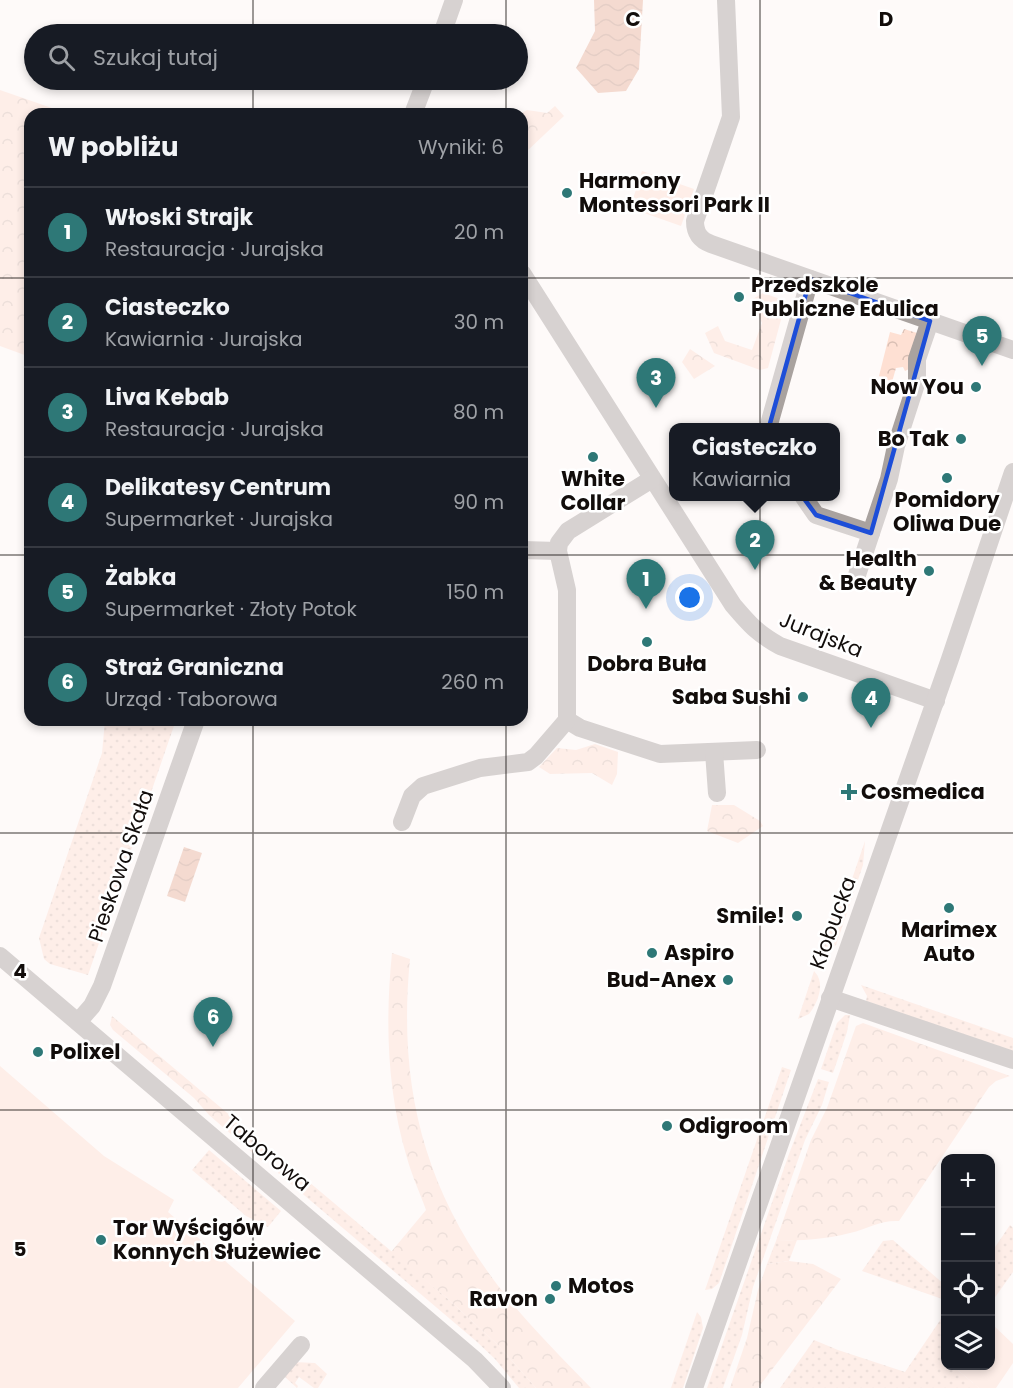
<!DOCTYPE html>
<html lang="pl">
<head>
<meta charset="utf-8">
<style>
  body { margin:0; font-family:Poppins,sans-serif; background:#20242c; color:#f1f3f6 }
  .controls { position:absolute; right:18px; bottom:18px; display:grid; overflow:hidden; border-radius:12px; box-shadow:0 3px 9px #0003 }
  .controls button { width:54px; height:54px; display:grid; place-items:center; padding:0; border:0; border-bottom:2px solid #363941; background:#171b24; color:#f1f3f6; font:30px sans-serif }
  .you { position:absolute; left:690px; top:598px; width:21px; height:21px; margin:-15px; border:4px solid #fff; border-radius:50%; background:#1a73e8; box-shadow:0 0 0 9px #1a73e833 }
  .badge { display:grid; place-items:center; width:39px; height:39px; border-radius:50%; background:#2e7877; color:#fff; font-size:20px; font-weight:700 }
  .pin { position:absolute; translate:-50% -50px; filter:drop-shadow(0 2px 3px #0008) }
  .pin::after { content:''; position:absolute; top:32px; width:21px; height:18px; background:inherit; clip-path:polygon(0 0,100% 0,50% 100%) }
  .popup { position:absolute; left:669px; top:423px; width:171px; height:78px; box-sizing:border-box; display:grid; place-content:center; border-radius:12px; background:#171b24; filter:drop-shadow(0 2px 4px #0005); font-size:20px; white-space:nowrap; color:#9ea1a6 }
  .popup b { font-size:22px; color:#f1f3f6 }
  .popup::after { content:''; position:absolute; left:50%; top:100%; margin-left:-12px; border:12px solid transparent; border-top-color:#171b24 }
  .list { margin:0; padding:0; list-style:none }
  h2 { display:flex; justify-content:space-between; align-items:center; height:78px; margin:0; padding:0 24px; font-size:26px }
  h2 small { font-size:20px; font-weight:400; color:#9ea1a6 }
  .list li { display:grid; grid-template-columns:39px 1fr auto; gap:18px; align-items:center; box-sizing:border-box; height:90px; padding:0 24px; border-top:2px solid #363941 }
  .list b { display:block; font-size:22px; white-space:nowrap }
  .list p { margin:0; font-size:20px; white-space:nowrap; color:#9ea1a6 }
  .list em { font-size:20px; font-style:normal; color:#9ea1a6 }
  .icon { flex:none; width:33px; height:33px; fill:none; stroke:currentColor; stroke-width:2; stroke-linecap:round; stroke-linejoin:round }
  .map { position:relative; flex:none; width:1013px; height:1388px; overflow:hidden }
  .search { position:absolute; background:#171b24; box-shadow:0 3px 9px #0003; left:24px; top:24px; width:504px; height:66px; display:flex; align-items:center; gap:15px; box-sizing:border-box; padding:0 21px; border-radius:33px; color:#9ea1a6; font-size:22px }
  .panel { position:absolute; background:#171b24; box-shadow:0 3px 9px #0003; left:24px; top:108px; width:504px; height:618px; border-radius:18px }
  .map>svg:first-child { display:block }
  .grass { fill:url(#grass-dots) }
  .forest { fill:url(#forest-crowns) }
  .garden { fill:#fee0d3 }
  .water { fill:url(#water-waves) }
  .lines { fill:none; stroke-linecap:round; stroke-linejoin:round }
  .minor { stroke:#a9a29f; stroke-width:18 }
  .marked { fill:none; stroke:#1d4ed8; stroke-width:4.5; stroke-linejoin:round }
  .grid { fill:none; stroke:#120d0b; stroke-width:1.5; stroke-opacity:0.55 }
  .poi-dot { fill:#2e7877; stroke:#fff; stroke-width:2 }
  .labels { text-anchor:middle; stroke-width:5; stroke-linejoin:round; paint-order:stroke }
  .poi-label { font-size:21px; font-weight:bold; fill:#120d0b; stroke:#fff; text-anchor:start }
  .street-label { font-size:21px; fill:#120d0b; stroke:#fff }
  .grid-label { font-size:20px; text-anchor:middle; font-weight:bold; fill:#120d0b; stroke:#fff; stroke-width:5; stroke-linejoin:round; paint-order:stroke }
</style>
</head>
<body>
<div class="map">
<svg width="1013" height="1388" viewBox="0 0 1013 1388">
  <defs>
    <pattern id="grass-dots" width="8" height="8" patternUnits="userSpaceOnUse" patternTransform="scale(1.5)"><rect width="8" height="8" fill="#fee0d3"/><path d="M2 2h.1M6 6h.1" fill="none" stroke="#d9bfb4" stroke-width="1.8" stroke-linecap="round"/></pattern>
    <pattern id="forest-crowns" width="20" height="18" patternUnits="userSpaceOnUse" patternTransform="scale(1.5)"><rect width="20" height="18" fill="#fee0d3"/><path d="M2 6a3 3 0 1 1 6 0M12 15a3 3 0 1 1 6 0" fill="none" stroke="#d9bfb4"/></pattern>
    <pattern id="water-waves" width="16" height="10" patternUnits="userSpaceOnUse" patternTransform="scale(1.5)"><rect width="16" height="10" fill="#e9b49e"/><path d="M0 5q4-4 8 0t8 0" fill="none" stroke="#c79a87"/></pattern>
  </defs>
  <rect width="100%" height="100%" fill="#fefaf9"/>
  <!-- grass -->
  <g class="grass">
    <path d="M 105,720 L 176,720 L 88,975 L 50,964 L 44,959 L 39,938 L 102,753 Z"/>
    <path d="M 865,841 L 863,865 L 836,945 L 828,952 L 821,953 L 828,925 L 845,877 L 852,879 Z"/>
    <path d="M 814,971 C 826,983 818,1002 809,1014 L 798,1019 Z"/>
    <path d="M 861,985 L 1013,1038 L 1013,1052 L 866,1001 L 867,996 Z"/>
    <path d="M 845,1015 L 850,1015 L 847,1032 L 833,1073 L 821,1069 L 837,1023 Z"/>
    <path d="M 782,1067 L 791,1070 L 719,1283 L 712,1289 L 705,1290 Z"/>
    <path d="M 818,1079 L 829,1082 L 822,1105 L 805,1140 L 753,1287 L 742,1335 L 723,1388 L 707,1388 L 789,1154 Z"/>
    <path d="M 209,1150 L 281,1211 L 268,1227 L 246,1216 L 192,1170 Z"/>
    <path d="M 284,1161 L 447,1298 L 498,1345 L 536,1388 L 519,1388 L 495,1359 L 476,1341 L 278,1173 Z"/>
    <path d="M 1010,1225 L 1013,1228 L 1013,1272 L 991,1303 L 991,1253 Z"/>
    <path d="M 797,1240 L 789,1261 L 767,1264 L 776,1241 Z"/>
    <path d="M 893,1240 L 945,1285 L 945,1300 L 862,1271 L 883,1241 Z"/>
    <path d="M 697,1312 L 701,1317 L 703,1328 L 683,1388 L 671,1388 Z"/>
    <path d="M 945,1313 L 946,1366 L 953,1366 L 979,1388 L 780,1388 L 814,1340 L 838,1350 L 905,1372 Z"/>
    <path d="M 294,1362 L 315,1363 L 327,1374 L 318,1388 L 314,1388 L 299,1377 L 295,1383 L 298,1386 L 297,1388 L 285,1377 Z"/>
  </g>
  <!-- forest -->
  <g class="forest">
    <path d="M 0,90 L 69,114 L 30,114 L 30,357 L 0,346 Z"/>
    <path d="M 555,106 L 564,116 L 525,153 L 522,147 L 522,114 L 520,114 L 527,110 L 547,113 Z"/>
    <path d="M 763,293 L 786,301 L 768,368 L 760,370 L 714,353 L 705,333 L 718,326 L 725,341 L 752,350 L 762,323 L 751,300 Z"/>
    <path d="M 904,329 L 917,333 L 911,368 L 905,371 L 903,367 L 896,368 L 892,382 L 879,376 L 890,332 L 901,335 Z"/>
    <path d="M 690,349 L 715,366 L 694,379 L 682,362 Z"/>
    <path d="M 595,744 L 618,752 L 617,774 L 612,785 L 592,773 L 550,774 L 539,767 L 557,748 L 576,750 Z"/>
    <path d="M 712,805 L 734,805 L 760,821 L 763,826 L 738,843 L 707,831 Z"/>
    <path d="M 392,953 L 410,959 C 397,1090 426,1199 511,1302 C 536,1332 564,1360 591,1388 L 536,1388 L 498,1345 L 447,1298 L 391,1252 L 426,1210 C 420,1193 412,1176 407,1158 C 387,1091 385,1022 392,953 Z"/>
    <path d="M 112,1016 L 271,1150 L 262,1161 L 209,1115 L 194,1098 L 113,1030 L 110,1025 Z"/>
    <path d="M 863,1023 L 1010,1076 L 996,1081 L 989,1087 L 899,1221 C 880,1220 868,1229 850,1233 C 825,1240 801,1240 776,1241 L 811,1140 L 827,1108 L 856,1026 Z"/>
    <path d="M 789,1261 L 813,1264 L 841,1279 L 758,1388 L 730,1388 L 747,1338 L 758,1290 L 767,1264 Z"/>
  </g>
  <!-- garden -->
  <g class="garden">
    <path d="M 642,171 L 694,189 L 681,226 L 630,208 Z"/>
    <path d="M 0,1066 L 104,1156 L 174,1200 L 168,1212 L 295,1321 L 238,1388 L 0,1388 Z"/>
    <path d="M 991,1323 L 1013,1344 L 1013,1363 L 996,1388 L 979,1388 L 953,1366 L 990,1366 Z"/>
  </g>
  <!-- water -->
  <g class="water">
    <path d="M 594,0 L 643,0 L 639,69 L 626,91 L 598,93 L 576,68 L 595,31 Z"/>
    <path d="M 184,847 L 202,853 L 185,902 L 167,896 Z"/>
  </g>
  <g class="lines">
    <!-- minor -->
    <g class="minor">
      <path d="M 726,0 L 731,117 L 695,221 C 695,233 700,240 711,244 L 1013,350"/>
      <path d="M 442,34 L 454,0"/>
      <path d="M 413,114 L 426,80"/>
      <path d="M 522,273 L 733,605 C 750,625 757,633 780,646 L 936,701"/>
      <path d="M 768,428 L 810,279"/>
      <path d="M 803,496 L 816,515 L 871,533"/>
      <path d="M 522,550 L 558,551"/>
      <path d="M 855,581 L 889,479 L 896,446 L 917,381 L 917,359 L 930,321"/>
      <path d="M 567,720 L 580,728 L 660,754 L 757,750"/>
      <path d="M 714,752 L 717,793"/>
      <path d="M 402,822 L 412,796 L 423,786 L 480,768 L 528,762 L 536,756 L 567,720 L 567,590 L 558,551 L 559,543 L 568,531 L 652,479"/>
      <path d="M 0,956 L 475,1360 L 502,1388"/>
      <path d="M 830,998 L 1013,1060"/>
      <path d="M 78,1022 L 92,1006 L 102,986 L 196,720"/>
      <path d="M 264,1388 L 301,1345"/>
      <path d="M 694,1388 L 950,659 L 1013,472"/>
    </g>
  </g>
  <!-- marked area -->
  <path d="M0 0H1013V1388H0ZM 810,279 L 930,321 L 871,533 L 816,515 L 757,434 L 769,427 Z" fill="#fefaf9" fill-opacity=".55" fill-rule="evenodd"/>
  <path class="marked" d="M 810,279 L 930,321 L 871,533 L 816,515 L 757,434 L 769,427 Z"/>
  <!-- grid -->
  <path class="grid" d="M 253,0 L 253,34M 506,0 L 506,34M 760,0 L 760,1388M 253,80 L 253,114M 506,80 L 506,114M 0,278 L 30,278M 522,278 L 1013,278M 0,555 L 30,555M 522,555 L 1013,555M 253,720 L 253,1388M 506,720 L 506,1388M 0,833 L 1013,833M 0,1110 L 1013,1110"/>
  <!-- markers -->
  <g class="poi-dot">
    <circle cx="567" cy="193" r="6"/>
    <circle cx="739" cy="297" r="6"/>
    <circle cx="976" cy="387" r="6"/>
    <circle cx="961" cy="439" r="6"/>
    <circle cx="593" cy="457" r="6"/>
    <circle cx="947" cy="478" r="6"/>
    <circle cx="929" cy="571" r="6"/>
    <circle cx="647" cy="642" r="6"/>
    <circle cx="803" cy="697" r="6"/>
    <path d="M846 783h6v6h6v6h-6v6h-6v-6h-6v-6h6z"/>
    <circle cx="949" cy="908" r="6"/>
    <circle cx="797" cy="916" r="6"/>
    <circle cx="652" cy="953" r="6"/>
    <circle cx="728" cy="980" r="6"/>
    <circle cx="38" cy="1052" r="6"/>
    <circle cx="667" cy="1126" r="6"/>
    <circle cx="101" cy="1240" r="6"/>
    <circle cx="556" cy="1286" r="6"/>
    <circle cx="550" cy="1299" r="6"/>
  </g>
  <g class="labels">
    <!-- poi labels -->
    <g class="poi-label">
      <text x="579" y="188">Harmony<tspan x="579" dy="24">Montessori Park II</tspan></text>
      <text x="751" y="292">Przedszkole<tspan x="751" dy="24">Publiczne Edulica</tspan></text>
      <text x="964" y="394" text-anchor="end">Now You</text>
      <text x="949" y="446" text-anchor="end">Bo Tak</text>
      <text x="593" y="486" text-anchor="middle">White<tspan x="593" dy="24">Collar</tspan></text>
      <text x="947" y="507" text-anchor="middle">Pomidory<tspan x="947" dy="24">Oliwa Due</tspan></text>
      <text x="917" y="566" text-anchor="end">Health<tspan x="917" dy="24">&amp; Beauty</tspan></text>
      <text x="647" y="671" text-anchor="middle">Dobra Buła</text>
      <text x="791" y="704" text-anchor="end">Saba Sushi</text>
      <text x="861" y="799">Cosmedica</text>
      <text x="785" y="923" text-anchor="end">Smile!</text>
      <text x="949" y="937" text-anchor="middle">Marimex<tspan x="949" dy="24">Auto</tspan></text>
      <text x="664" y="960">Aspiro</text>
      <text x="716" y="987" text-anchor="end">Bud-Anex</text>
      <text x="50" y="1059">Polixel</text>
      <text x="679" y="1133">Odigroom</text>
      <text x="113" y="1235">Tor Wyścigów<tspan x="113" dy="24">Konnych Służewiec</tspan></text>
      <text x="568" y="1293">Motos</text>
      <text x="538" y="1306" text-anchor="end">Ravon</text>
    </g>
    <!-- street labels -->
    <g class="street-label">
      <text transform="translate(821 635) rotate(22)" y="7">Jurajska</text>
      <text transform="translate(121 866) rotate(-71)" y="7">Pieskowa Skała</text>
      <text transform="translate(833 923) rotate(-70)" y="7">Kłobucka</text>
      <text transform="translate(267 1153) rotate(40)" y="7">Taborowa</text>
    </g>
  </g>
  <g class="grid-label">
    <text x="633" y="26">C</text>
    <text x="886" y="26">D</text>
    <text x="20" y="978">4</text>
    <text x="20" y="1256">5</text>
  </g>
</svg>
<div class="controls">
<button>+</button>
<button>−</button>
<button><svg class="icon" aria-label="locate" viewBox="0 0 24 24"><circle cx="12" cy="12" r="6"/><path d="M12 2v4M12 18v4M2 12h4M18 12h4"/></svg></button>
<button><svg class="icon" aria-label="layers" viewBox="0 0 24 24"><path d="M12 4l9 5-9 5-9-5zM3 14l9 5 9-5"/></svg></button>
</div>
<div class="you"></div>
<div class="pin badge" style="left:646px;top:609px">1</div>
<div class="pin badge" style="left:755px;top:570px">2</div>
<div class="popup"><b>Ciasteczko</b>Kawiarnia</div>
<div class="pin badge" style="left:656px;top:408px">3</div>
<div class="pin badge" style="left:871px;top:728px">4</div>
<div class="pin badge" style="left:982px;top:366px">5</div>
<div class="pin badge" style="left:213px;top:1047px">6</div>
<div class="search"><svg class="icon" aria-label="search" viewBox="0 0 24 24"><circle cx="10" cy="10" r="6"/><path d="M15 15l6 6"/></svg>Szukaj tutaj</div>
<section class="panel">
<h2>W pobliżu<small>Wyniki: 6</small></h2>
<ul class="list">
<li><span class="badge">1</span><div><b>Włoski Strajk</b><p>Restauracja · Jurajska</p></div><em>20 m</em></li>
<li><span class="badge">2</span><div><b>Ciasteczko</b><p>Kawiarnia · Jurajska</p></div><em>30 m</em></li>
<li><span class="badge">3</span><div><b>Liva Kebab</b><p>Restauracja · Jurajska</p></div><em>80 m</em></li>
<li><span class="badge">4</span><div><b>Delikatesy Centrum</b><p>Supermarket · Jurajska</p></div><em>90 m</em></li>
<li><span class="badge">5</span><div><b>Żabka</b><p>Supermarket · Złoty Potok</p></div><em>150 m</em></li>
<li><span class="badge">6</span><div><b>Straż Graniczna</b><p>Urząd · Taborowa</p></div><em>260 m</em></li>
</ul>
</section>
</div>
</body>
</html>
